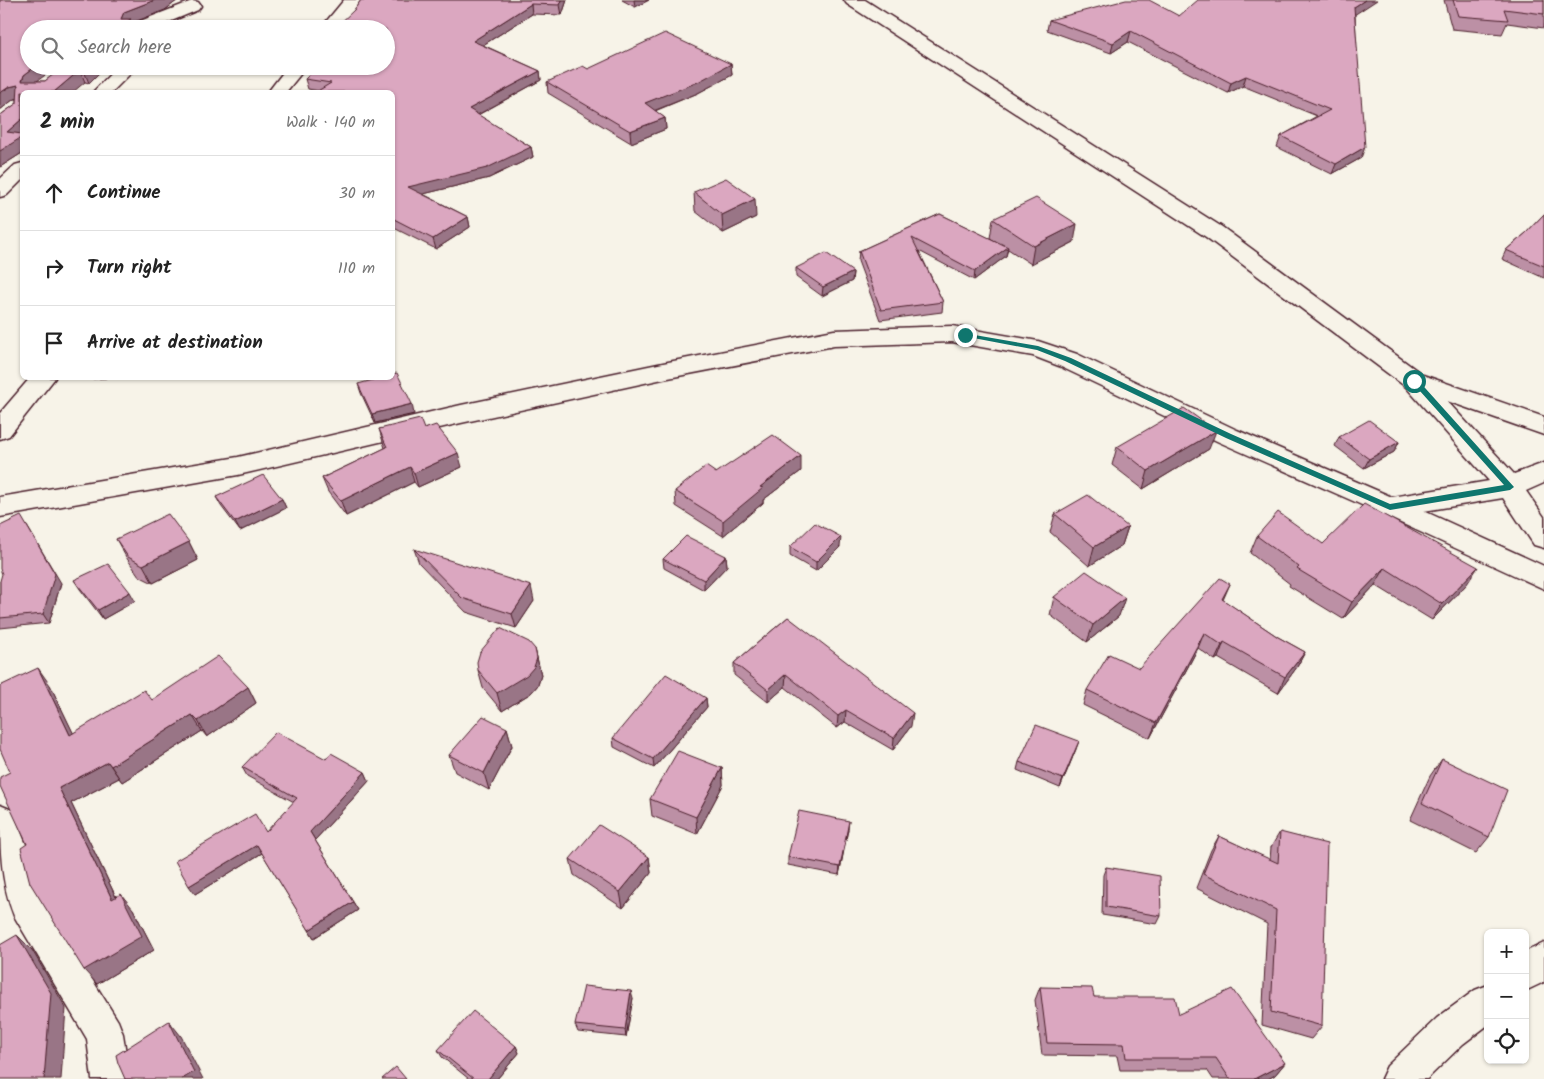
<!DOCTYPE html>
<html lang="en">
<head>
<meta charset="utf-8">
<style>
  body { margin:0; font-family:Kalam,sans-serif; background:#f6f6f6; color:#222 }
  .controls { position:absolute; right:15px; bottom:15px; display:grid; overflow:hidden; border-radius:8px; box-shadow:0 1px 4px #0004 }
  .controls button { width:45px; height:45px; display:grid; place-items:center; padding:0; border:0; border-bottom:1px solid #e0e0e0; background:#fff; color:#222; font:25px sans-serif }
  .stop { position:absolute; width:15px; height:15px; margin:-11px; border:4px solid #0f766e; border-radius:50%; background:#fff }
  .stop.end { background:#0f766e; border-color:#fff; box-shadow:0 1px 5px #0008 }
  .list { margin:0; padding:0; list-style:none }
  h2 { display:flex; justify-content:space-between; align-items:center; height:65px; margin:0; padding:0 20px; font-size:21px }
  h2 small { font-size:16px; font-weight:400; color:#767676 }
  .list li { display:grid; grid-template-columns:32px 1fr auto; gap:15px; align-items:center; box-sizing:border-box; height:75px; padding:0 20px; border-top:1px solid #e0e0e0 }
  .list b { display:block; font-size:19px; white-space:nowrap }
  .list em { font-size:16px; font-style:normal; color:#767676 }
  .icon { flex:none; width:28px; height:28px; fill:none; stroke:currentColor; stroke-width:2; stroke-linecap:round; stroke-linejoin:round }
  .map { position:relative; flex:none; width:1544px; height:1079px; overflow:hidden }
  .search { position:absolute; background:#fff; box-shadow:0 1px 4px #0004; left:20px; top:20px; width:375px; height:55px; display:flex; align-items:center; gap:12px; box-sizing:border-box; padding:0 18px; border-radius:28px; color:#767676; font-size:19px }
  .panel { position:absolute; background:#fff; box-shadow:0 1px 4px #0004; left:20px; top:90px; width:375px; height:290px; border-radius:8px }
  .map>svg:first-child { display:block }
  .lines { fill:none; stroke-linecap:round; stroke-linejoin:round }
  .minor-casing { stroke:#4a1f2b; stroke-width:3 }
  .minor { fill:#f7f3e8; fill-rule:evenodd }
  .wall { fill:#bc90a5; stroke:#4a1f2b }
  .shaded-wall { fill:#997586; stroke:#4a1f2b }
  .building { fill:#dba7c0; stroke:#4a1f2b }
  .route { fill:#0f766e }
</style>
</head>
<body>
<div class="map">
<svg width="1544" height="1079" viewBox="0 0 1544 1079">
  <rect width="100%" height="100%" fill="#f7f3e8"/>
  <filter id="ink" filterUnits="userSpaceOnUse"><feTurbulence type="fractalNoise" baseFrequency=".02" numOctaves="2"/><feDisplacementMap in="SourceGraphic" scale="10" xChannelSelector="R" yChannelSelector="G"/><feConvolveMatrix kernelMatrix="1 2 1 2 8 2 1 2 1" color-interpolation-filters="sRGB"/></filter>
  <g filter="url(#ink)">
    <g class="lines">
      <defs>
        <g id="minor">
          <path d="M 344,0 L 362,0 L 339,29 L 320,29 Z"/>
          <path d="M 844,0 L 865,0 L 1222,227 L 1423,375 L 1544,417 L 1544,435 L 1447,401 L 1514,474 L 1544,463 L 1544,483 L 1526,491 L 1544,517 L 1544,548 L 1534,545 L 1503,498 L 1424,511 L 1544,566 L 1544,589 L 1353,501 L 1219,442 L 1059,366 L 1033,356 L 952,342 L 834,346 L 663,379 L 461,423 L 238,475 L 0,517 L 0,497 L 238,457 L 461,405 L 663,363 L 834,330 L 952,326 L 1038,341 L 1077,354 L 1237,430 L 1392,497 L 1489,481 L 1406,387 L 1206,237 L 847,4 Z"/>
          <path d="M 192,1 L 198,2 L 201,6 L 198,10 L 152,29 L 127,29 L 130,25 Z"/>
          <path d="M 118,66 L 138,66 L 112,92 L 93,92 Z"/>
          <path d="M 288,66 L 307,66 L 286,92 L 268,92 Z"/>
          <path d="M 22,163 L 22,180 L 7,195 L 0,197 L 0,179 L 15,165 Z"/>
          <path d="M 30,378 L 55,378 L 9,436 L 0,439 L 0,413 Z"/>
          <path d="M 0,805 L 12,810 L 31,857 L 42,899 L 118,1021 L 123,1034 L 130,1079 L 92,1079 L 87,1039 L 14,916 C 0,881 0,844 0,805 Z"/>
          <path d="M 1544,943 L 1544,982 L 1525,991 L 1525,952 Z"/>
          <path d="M 1488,985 L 1488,1025 L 1463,1044 L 1427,1079 L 1381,1079 L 1387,1066 L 1437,1018 L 1475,990 Z"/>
        </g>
      </defs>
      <!-- minor casing -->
      <use href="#minor" class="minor-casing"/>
      <!-- minor -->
      <use href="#minor" class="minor"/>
    </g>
    <!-- wall -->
    <g class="wall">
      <path d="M 0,0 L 178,0 L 165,10 L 132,23 L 29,29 L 37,81 L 45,81 L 64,66 L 106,66 L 89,83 L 85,82 L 22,92 L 22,153 L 0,167 L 2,114 L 17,103 L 17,99 L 14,99 L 0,110 Z"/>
      <path d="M 361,0 L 567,0 L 562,15 L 532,14 L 483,45 L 540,71 L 541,80 L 478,115 L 531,147 L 533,157 L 489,178 L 423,194 L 468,217 L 470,227 L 436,249 L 392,227 L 392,92 L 319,91 L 308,89 L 305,79 L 386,66 L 354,10 Z"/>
      <path d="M 622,0 L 649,0 L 635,7 Z"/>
      <path d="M 1444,0 L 1544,0 L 1544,28 L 1507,23 L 1502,34 L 1452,29 Z"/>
      <path d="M 1355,14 L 1361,158 L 1332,174 L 1277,147 L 1281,136 L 1317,116 L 1243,86 L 1228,93 L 1128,42 L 1111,53 L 1047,30 L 1049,20 L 1179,16 Z"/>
      <path d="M 731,64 L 732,75 L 698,93 L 655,111 L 665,118 L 666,129 L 631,143 L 548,93 L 547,82 L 588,69 Z"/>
      <path d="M 694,192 L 756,217 L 723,233 L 695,211 Z"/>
      <path d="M 940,214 L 997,242 L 990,238 L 993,219 L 1074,242 L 1031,264 L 1008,249 L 1006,256 L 974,280 L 919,251 L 943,302 L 942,312 L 880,320 L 858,261 L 859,251 Z"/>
      <path d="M 1544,214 L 1544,278 L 1502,259 L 1506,250 L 1526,233 Z"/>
      <path d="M 796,268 L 853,272 L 852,281 L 822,296 L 796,277 Z"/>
      <path d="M 93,378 L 106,378 L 93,379 Z"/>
      <path d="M 358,384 L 414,414 L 375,423 L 361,393 Z"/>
      <path d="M 379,429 L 424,429 L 462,467 L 418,487 L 414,482 L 346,516 L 328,492 L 322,478 L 385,448 Z"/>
      <path d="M 1339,437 L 1399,442 L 1394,452 L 1364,468 L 1335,446 Z"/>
      <path d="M 1117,447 L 1209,449 L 1143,489 L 1112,465 Z"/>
      <path d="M 801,471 L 763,500 L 763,503 L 723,536 L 676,506 L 675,491 L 716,473 Z"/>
      <path d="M 216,497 L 282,499 L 286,508 L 240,531 L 221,506 Z"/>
      <path d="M 1055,514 L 1128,527 L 1122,545 L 1089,566 L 1050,532 Z"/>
      <path d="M 1257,536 L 1323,544 L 1467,584 L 1432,620 L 1375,585 L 1343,619 L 1289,586 L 1290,584 L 1250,553 Z"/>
      <path d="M 116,539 L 189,542 L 198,560 L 153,583 L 139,576 L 126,557 Z"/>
      <path d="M 790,547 L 840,547 L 816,571 L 790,556 Z"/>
      <path d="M 414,549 L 534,601 L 516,628 L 466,612 L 419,563 Z"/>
      <path d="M 726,556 L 727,566 L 704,590 L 664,568 L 663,559 Z"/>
      <path d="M 74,580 L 135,601 L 103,619 L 80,589 Z"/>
      <path d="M 0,581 L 61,583 L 49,623 L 0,628 Z"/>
      <path d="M 1054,597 L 1119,616 L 1087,642 L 1050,615 Z"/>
      <path d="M 1223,600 L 1278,637 L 1305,652 L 1297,667 L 1278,693 L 1218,658 L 1215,660 L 1198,648 L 1150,738 L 1083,705 L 1087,690 L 1139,668 Z"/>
      <path d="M 788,617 L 911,726 L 893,750 L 845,722 L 837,728 L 785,687 L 768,702 L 734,675 L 734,663 Z"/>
      <path d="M 535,649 L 541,675 L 538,685 L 531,693 L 502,711 L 483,688 L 478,670 Z"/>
      <path d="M 50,685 L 73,733 L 152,700 L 248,687 L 256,703 L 207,737 L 202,731 L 122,782 L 119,778 L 71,803 L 116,897 L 133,909 L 154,950 L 97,984 L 10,772 Z"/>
      <path d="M 706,698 L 707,707 L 654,768 L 614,747 L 613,738 Z"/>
      <path d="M 507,728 L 512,746 L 489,790 L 455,772 L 449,755 Z"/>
      <path d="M 1076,749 L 1060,788 L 1017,770 L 1019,762 Z"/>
      <path d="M 326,759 L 365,772 L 369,781 L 315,840 L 358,910 L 314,938 L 262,853 L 195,894 L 266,832 L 294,802 L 247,776 L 242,767 Z"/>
      <path d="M 1442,759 L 1489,837 L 1476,853 L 1410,820 L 1430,776 Z"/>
      <path d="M 722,768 L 723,785 L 697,834 L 652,816 L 650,799 Z"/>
      <path d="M 848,829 L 839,875 L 788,865 L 788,857 Z"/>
      <path d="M 1280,832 L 1322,1026 L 1311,1039 L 1262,1025 L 1267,924 L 1196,888 L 1211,850 L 1219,836 L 1270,860 L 1271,847 Z"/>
      <path d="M 649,857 L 651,873 L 623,908 L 574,875 L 570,859 Z"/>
      <path d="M 1106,867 L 1161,916 L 1157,924 L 1102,915 L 1103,875 Z"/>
      <path d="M 1040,987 L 1094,997 L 1179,1014 L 1285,1063 L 1275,1075 L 1268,1079 L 1213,1079 L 1207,1070 L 1120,1070 L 1117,1056 L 1042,1055 L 1035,1000 Z"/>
      <path d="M 633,998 L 626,1037 L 578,1032 L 575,1025 Z"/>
      <path d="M 516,1046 L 519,1053 L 497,1079 L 469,1079 L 442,1057 L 438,1050 Z"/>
    </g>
    <!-- shaded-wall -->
    <g class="shaded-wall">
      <path d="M 155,0 L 178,0 L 165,10 L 132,23 L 133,25 L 134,24 L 136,29 L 128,29 L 121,19 L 124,12 Z"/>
      <path d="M 562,0 L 567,0 L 562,15 L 560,5 Z"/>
      <path d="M 634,0 L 649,0 L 635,7 Z"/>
      <path d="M 1365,0 L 1377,0 L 1351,17 L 1354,7 Z"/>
      <path d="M 531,4 L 532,14 L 475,50 L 473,41 Z"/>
      <path d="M 1131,31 L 1128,42 L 1111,53 L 1113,43 Z"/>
      <path d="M 731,64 L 732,75 L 698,93 L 646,114 L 645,103 Z"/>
      <path d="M 36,66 L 58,66 L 30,86 L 22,81 L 24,75 Z"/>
      <path d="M 89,66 L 106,66 L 89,83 L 84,71 Z"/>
      <path d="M 80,70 L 85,82 L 73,92 L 54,92 Z"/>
      <path d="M 540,71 L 541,80 L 470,119 L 469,109 Z"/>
      <path d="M 1246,76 L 1243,86 L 1228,93 L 1231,83 Z"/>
      <path d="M 18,85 L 22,98 L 14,99 L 0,110 L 0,93 L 9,87 Z"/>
      <path d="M 665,118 L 666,129 L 631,143 L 630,131 Z"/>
      <path d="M 22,119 L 22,153 L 0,167 L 0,151 L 7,132 Z"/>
      <path d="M 531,147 L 533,157 L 489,178 L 411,197 L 408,187 Z"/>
      <path d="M 1365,147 L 1361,158 L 1332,174 L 1336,164 Z"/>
      <path d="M 755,199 L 756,217 L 723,233 L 722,215 Z"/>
      <path d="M 468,217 L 470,227 L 436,249 L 433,239 Z"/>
      <path d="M 1077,224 L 1074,242 L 1031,264 L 1034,246 Z"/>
      <path d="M 1008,247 L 1006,256 L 974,280 L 975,271 Z"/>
      <path d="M 853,272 L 852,281 L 822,296 L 823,287 Z"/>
      <path d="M 412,404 L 414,414 L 375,423 L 372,414 Z"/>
      <path d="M 1216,431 L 1209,449 L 1143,489 L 1148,471 Z"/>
      <path d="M 1399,442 L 1394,452 L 1364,468 L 1369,459 Z"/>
      <path d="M 458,453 L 462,467 L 418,487 L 414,473 Z"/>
      <path d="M 801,456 L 801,471 L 763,500 L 763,503 L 723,536 L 723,521 L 760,487 Z"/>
      <path d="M 410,467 L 414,482 L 346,516 L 341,501 Z"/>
      <path d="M 282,499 L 286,508 L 240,531 L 235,522 Z"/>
      <path d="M 27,526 L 61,583 L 49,623 L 43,614 Z"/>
      <path d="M 1128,527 L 1122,545 L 1089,566 L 1094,547 Z"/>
      <path d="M 841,537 L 840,547 L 816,571 L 816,562 Z"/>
      <path d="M 189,542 L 198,560 L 153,583 L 143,565 Z"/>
      <path d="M 726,556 L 727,566 L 704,590 L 704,580 Z"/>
      <path d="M 1478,567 L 1467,584 L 1432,620 L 1442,604 Z"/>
      <path d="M 1385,568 L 1375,585 L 1343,619 L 1352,602 Z"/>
      <path d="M 1230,584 L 1223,600 L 1222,599 Z"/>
      <path d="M 531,586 L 534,601 L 516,628 L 512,614 Z"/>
      <path d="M 130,592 L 135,601 L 103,619 L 98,610 Z"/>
      <path d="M 1125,598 L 1119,616 L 1087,642 L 1093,625 Z"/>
      <path d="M 1204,633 L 1198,648 L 1150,738 L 1156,723 Z"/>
      <path d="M 1224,642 L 1218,658 L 1215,660 L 1222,645 Z"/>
      <path d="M 535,649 L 541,675 L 538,685 L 531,693 L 502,711 L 497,693 Z"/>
      <path d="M 1305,652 L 1297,667 L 1278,693 L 1285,677 Z"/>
      <path d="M 38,668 L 50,685 L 82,751 L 70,735 Z"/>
      <path d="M 786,674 L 785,687 L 768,702 L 768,690 Z"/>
      <path d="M 248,687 L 256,703 L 207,737 L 198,721 Z"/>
      <path d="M 706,698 L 707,707 L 654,768 L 653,759 Z"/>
      <path d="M 846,710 L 845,722 L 837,728 L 838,716 Z"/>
      <path d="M 913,713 L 911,726 L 893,750 L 894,738 Z"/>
      <path d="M 192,715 L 202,731 L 122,782 L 111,766 Z"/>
      <path d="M 507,728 L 512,746 L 489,790 L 484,773 Z"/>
      <path d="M 1079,741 L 1076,749 L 1060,788 L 1063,779 Z"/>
      <path d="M 108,762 L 119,778 L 71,803 L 124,914 L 112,899 L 59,788 Z"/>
      <path d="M 722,768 L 723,785 L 697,834 L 696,817 Z"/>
      <path d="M 365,772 L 369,781 L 315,840 L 310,832 Z"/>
      <path d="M 849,821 L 848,829 L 839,875 L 840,867 Z"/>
      <path d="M 257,845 L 262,853 L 195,894 L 189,886 Z"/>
      <path d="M 649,857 L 651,873 L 623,908 L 620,892 Z"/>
      <path d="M 121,894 L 133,909 L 154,950 L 97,984 L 84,970 Z"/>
      <path d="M 353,902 L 358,910 L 314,938 L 309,930 Z"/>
      <path d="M 17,935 L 32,950 L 66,1008 L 61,1079 L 44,1079 Z"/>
      <path d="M 631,991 L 633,998 L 626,1037 L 625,1030 Z"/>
      <path d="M 169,1021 L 181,1036 L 203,1079 L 182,1079 Z"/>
      <path d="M 516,1046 L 519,1053 L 497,1079 L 488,1079 Z"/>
      <path d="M 1285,1063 L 1275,1075 L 1268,1079 L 1254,1079 Z"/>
    </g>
    <!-- building -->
    <g class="building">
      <path d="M 0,0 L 155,0 L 124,12 L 121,19 L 131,19 L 125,23 L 134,24 L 129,29 L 29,29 L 29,66 L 36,66 L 24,75 L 22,81 L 45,81 L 64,66 L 89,66 L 84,71 L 80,70 L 54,92 L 22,92 L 22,119 L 7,132 L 22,134 L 22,137 L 0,151 L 0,115 L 2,114 L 17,103 L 18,85 L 9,87 L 0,93 Z"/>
      <path d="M 361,0 L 562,0 L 560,5 L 531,4 L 473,41 L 540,71 L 469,109 L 531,147 L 487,168 L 408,187 L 468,217 L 433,239 L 392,218 L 392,92 L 316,92 L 331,83 L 305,79 L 318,66 L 386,66 L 386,29 L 334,29 L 354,10 Z"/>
      <path d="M 1126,0 L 1149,0 L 1179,16 L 1198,0 L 1365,0 L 1354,7 L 1365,147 L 1336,164 L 1281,136 L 1330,110 L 1246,76 L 1231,83 L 1131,31 L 1113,43 L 1049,20 Z"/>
      <path d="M 1453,0 L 1544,0 L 1544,14 L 1504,9 L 1508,20 L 1458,16 Z"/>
      <path d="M 665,33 L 731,64 L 698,82 L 645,103 L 665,118 L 630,131 L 547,82 L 583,66 L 588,69 Z"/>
      <path d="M 726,178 L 755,199 L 722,215 L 694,192 Z"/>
      <path d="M 1036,198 L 1077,224 L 1034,246 L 993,219 Z"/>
      <path d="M 940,214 L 1008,247 L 975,271 L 912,238 L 943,302 L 881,310 L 859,251 Z"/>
      <path d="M 1544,214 L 1544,266 L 1506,250 L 1526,233 Z"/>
      <path d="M 826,253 L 853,272 L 823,287 L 796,268 Z"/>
      <path d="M 397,373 L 412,404 L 372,414 L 358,384 L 380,378 L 392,378 L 392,374 Z"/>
      <path d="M 1184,408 L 1216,431 L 1148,471 L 1117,447 Z"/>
      <path d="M 420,419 L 424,429 L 436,425 L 458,453 L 414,473 L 410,467 L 341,501 L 322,478 L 387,447 L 379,429 Z"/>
      <path d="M 1369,420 L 1399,442 L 1369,459 L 1339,437 Z"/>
      <path d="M 773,435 L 801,456 L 760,487 L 763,488 L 723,521 L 675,491 L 706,466 L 716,473 Z"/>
      <path d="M 263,475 L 282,499 L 235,522 L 216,497 Z"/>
      <path d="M 1088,495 L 1128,527 L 1094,547 L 1055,514 Z"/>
      <path d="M 1364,504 L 1478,567 L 1442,604 L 1385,568 L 1352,602 L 1297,569 L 1299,567 L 1257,536 L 1278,512 L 1323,544 Z"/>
      <path d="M 168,514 L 189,542 L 143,565 L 128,557 L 116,539 Z"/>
      <path d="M 21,516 L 55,574 L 43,614 L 0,618 L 0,581 L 2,574 L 0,569 L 0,526 Z"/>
      <path d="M 815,523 L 841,537 L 816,562 L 790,547 Z"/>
      <path d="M 686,536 L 726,556 L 704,580 L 663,559 Z"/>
      <path d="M 414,549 L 531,586 L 512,614 L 462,598 Z"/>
      <path d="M 108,564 L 130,592 L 98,610 L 74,580 Z"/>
      <path d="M 1086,571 L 1125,598 L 1093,625 L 1054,597 Z"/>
      <path d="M 1220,578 L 1230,584 L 1222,599 L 1278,637 L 1305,652 L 1285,677 L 1224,642 L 1222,645 L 1204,633 L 1156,723 L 1087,690 L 1109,654 L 1139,668 Z"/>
      <path d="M 788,617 L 913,713 L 894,738 L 846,710 L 838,716 L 786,674 L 768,690 L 734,663 Z"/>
      <path d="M 500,628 L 529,642 L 535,649 L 537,658 L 534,667 L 527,675 L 497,693 L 478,670 L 477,662 L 480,652 Z"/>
      <path d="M 218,656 L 248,687 L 198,721 L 192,715 L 111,766 L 108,762 L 59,788 L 112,899 L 121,894 L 142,936 L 84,970 L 30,883 L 21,848 L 27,844 L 0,786 L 0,777 L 10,772 L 0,749 L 0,686 L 38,668 L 70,735 L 144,690 L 152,700 Z"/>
      <path d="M 666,674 L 706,698 L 653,759 L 613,738 Z"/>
      <path d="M 483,716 L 507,728 L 484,773 L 449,755 Z"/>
      <path d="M 1036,725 L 1079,741 L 1063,779 L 1019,762 Z"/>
      <path d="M 276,732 L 326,759 L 331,753 L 365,772 L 310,832 L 353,902 L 309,930 L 257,845 L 189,886 L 175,861 L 255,814 L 266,832 L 297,798 L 242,767 Z"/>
      <path d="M 678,751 L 722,768 L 696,817 L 650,799 Z"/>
      <path d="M 1442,759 L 1507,790 L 1489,837 L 1422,803 Z"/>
      <path d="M 799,811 L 849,821 L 840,867 L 788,857 Z"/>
      <path d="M 599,825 L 649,857 L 620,892 L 570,859 Z"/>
      <path d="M 1280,832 L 1327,844 L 1322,1026 L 1271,1012 L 1276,910 L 1203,874 L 1219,836 L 1278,863 Z"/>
      <path d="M 1106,867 L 1160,876 L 1161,916 L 1106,907 Z"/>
      <path d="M 17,935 L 51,993 L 44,1079 L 0,1079 L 0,945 Z"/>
      <path d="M 584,986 L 631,991 L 625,1030 L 575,1025 Z"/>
      <path d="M 1040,987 L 1092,988 L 1094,997 L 1175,997 L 1179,1014 L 1232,989 L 1285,1063 L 1254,1079 L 1230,1079 L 1216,1058 L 1126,1058 L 1124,1044 L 1047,1043 Z"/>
      <path d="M 473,1011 L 516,1046 L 488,1079 L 474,1079 L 438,1050 Z"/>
      <path d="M 169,1021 L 194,1072 L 182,1079 L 125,1079 L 118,1063 L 116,1055 Z"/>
      <path d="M 396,1067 L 406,1079 L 382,1079 Z"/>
    </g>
  </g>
  <!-- route -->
  <path class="route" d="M 963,333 L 1038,346 L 1071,358 L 1231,434 L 1390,504 L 1504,485 L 1411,381 L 1417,379 L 1514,487 L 1510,490 L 1390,510 L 1226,438 L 1065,361 L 1037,350 L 963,336 Z"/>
</svg>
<div class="controls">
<button>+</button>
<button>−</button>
<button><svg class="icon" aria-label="locate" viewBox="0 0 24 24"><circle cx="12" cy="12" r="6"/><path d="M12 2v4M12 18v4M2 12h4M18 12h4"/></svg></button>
</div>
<div class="stop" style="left:1414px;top:381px"></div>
<div class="stop end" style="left:965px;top:335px"></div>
<div class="search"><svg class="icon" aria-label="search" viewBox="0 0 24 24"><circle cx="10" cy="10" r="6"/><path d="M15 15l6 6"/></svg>Search here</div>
<section class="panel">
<h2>2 min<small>Walk · 140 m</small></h2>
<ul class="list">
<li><svg class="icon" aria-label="ahead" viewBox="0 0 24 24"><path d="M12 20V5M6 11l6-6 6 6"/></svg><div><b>Continue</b></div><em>30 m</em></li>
<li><svg class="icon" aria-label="right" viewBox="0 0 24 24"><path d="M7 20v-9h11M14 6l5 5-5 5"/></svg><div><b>Turn right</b></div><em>110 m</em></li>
<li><svg class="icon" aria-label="arrive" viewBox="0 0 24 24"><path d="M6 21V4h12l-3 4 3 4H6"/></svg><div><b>Arrive at destination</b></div></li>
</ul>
</section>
</div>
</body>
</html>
